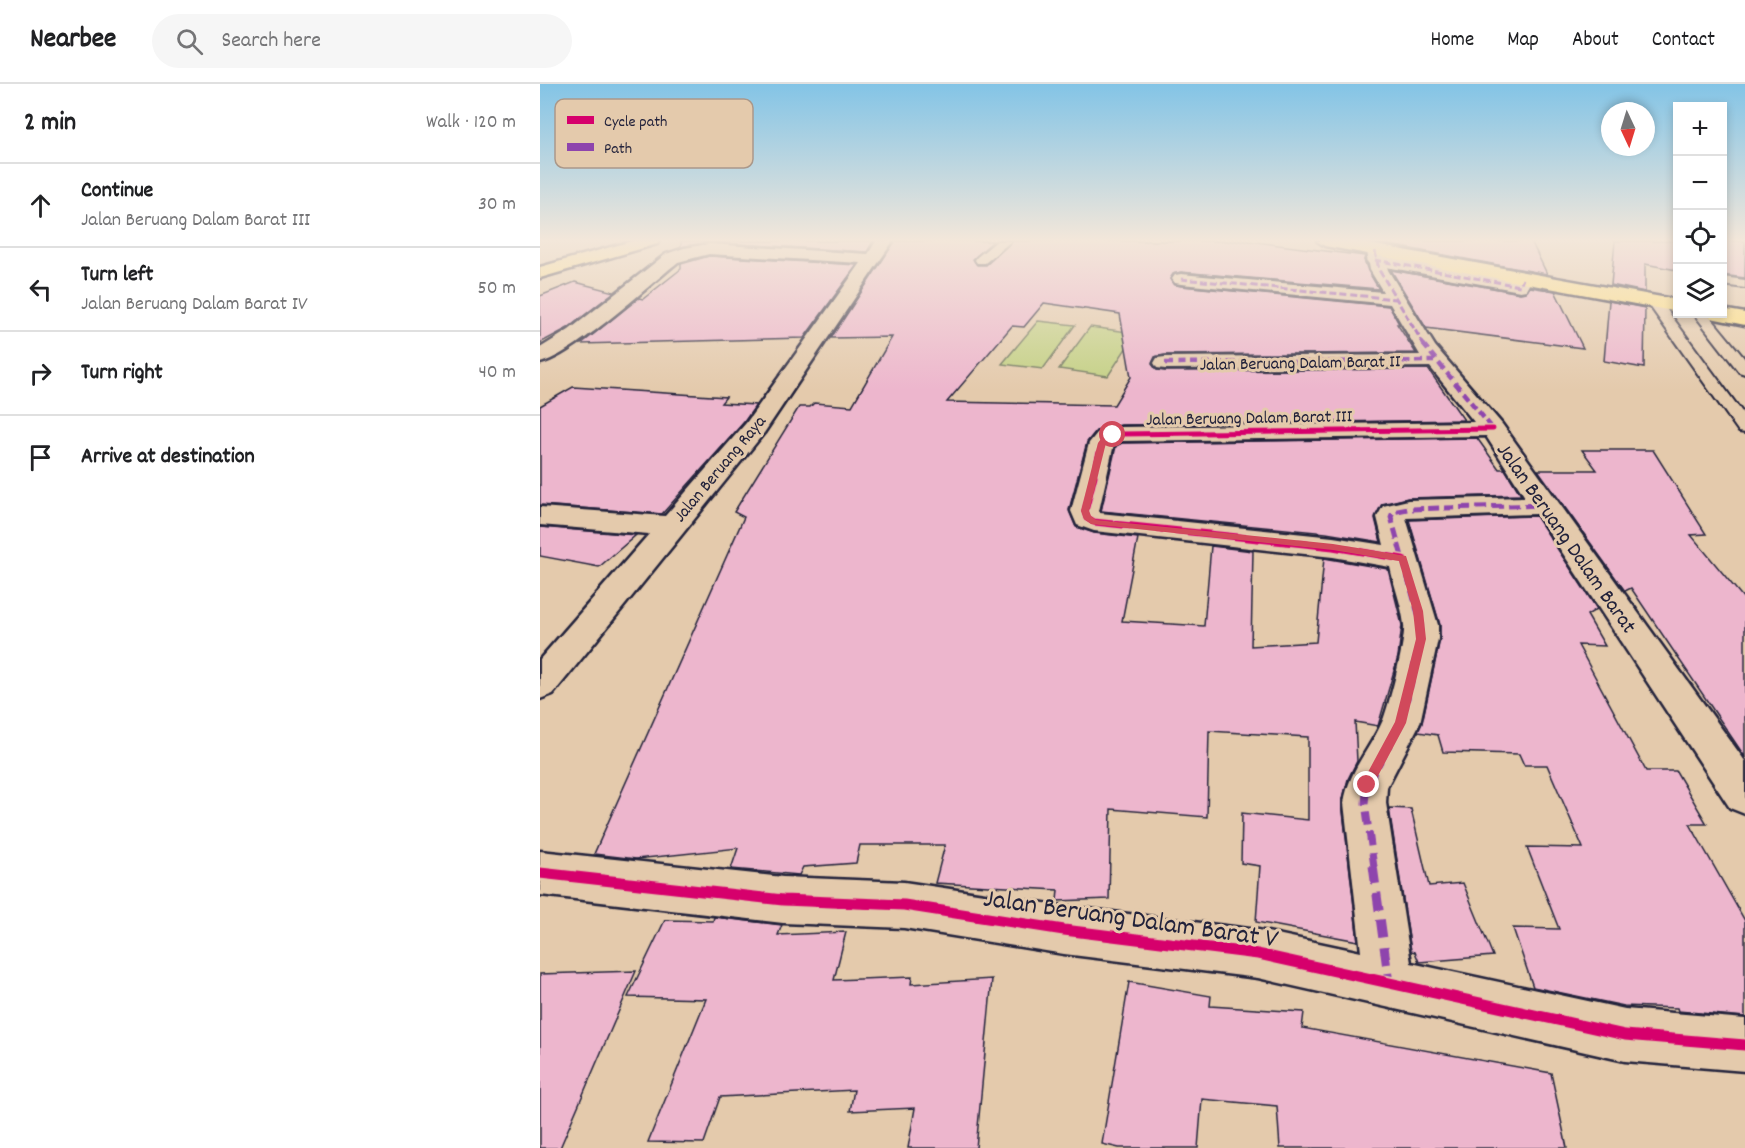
<!DOCTYPE html>
<html lang="en">
<head>
<meta charset="utf-8">
<style>
  body { margin:0; font-family:Dekko,sans-serif; background:#f6f6f6; color:#202124 }
  .controls { position:absolute; right:18px; top:18px; display:grid; overflow:hidden; border-radius:0px; box-shadow:0 3px 9px #0003 }
  .controls button { width:54px; height:54px; display:grid; place-items:center; padding:0; border:0; border-bottom:2px solid #e0e0e0; background:#fff; color:#202124; font:30px sans-serif }
  .compass { position:absolute; left:1061px; top:18px; width:54px; height:54px; border-radius:50%; background:#fff; box-shadow:0 3px 9px #0003; rotate:176deg }
  .stop { position:absolute; width:18px; height:18px; margin:-14px; border:4px solid #d1495b; border-radius:50%; background:#fff }
  .stop.end { background:#d1495b; border-color:#fff; box-shadow:0 2px 6px #0008 }
  .list { margin:0; padding:0; list-style:none }
  h2 { display:flex; justify-content:space-between; align-items:center; height:78px; margin:0; padding:0 24px; font-size:26px }
  h2 small { font-size:20px; font-weight:400; color:#757577 }
  .list li { display:grid; grid-template-columns:39px 1fr auto; gap:18px; align-items:center; box-sizing:border-box; height:84px; padding:0 24px; border-top:2px solid #e0e0e0 }
  .list b { display:block; font-size:22px; white-space:nowrap }
  .list p { margin:0; font-size:20px; white-space:nowrap; color:#757577 }
  .list em { font-size:20px; font-style:normal; color:#757577 }
  .icon { flex:none; width:33px; height:33px; fill:none; stroke:currentColor; stroke-width:2; stroke-linecap:round; stroke-linejoin:round }
  .map { position:relative; flex:none; width:1205px; height:1064px; overflow:hidden }
  header { display:flex; align-items:center; gap:36px; box-sizing:border-box; height:84px; padding:0 30px; background:#fff; border-bottom:2px solid #e0e0e0 }
  header strong { font-size:28px }
  nav { display:flex; gap:33px; margin-inline-start:auto; font-size:21px }
  .search { width:420px; height:54px; background:#f6f6f6; display:flex; align-items:center; gap:15px; box-sizing:border-box; padding:0 21px; border-radius:33px; color:#757577; font-size:22px }
  main { display:flex }
  aside { flex:1; background:#fff }
  .map>svg:first-child { display:block }
  .green { fill:#c3d084; stroke:#727960; stroke-width:1.5 }
  .building { fill:#edb6cd; stroke:#22223b; stroke-width:1.5; fill-rule:evenodd }
  .lines { fill:none; stroke-linecap:round; stroke-linejoin:round }
  .service-casing { stroke:#22223b; stroke-width:4 }
  .pedestrian-casing { stroke:#22223b; stroke-width:5 }
  .minor-casing { stroke:#22223b; stroke-width:5 }
  .primary-casing { stroke:#22223b; stroke-width:5 }
  .motorway-casing { stroke:#22223b; stroke-width:5 }
  .service { fill:#e4caac; fill-rule:evenodd }
  .pedestrian { fill:#e4caac; fill-rule:evenodd }
  .minor { fill:#e4caac; fill-rule:evenodd }
  .primary { fill:#fedf80; fill-rule:evenodd }
  .motorway { fill:#fedf80; fill-rule:evenodd }
  .quiet-far4 { stroke:#8e44ad; stroke-width:3; stroke-dasharray:7 3; stroke-linecap:butt }
  .quiet-far3 { stroke:#8e44ad; stroke-width:4.5; stroke-dasharray:8 4.5; stroke-linecap:butt }
  .quiet-far2 { stroke:#8e44ad; stroke-width:5; stroke-dasharray:11 5; stroke-linecap:butt }
  .quiet-far1 { stroke:#8e44ad; stroke-width:7; stroke-dasharray:14 7; stroke-linecap:butt }
  .quiet { stroke:#8e44ad; stroke-width:9; stroke-dasharray:18 9; stroke-linecap:butt }
  .cycleway-far2-casing { stroke:#e4caac; stroke-width:8 }
  .cycleway-far1-casing { stroke:#e4caac; stroke-width:10 }
  .cycleway-casing { stroke:#e4caac; stroke-width:15 }
  .cycleway-far2 { stroke:#d6006c; stroke-width:5 }
  .cycleway-far1 { stroke:#d6006c; stroke-width:7 }
  .cycleway { stroke:#d6006c; stroke-width:11 }
  .route { fill:#d1495b }
  .labels { text-anchor:middle; stroke-width:6; stroke-linejoin:round; paint-order:stroke }
  .far-street-label { font-size:18px; fill:#22223b; stroke:#e4caac }
  .street-label { font-size:22px; fill:#22223b; stroke:#e4caac }
  .near-street-label { font-size:27px; fill:#22223b; stroke:#e4caac }
  .key { fill:#e4caac; stroke:#aa988a; stroke-width:1.5 }
  .key-label { font-size:16px; fill:#22223b }
</style>
</head>
<body>
<header>
<strong>Nearbee</strong>
<div class="search"><svg class="icon" aria-label="search" viewBox="0 0 24 24"><circle cx="10" cy="10" r="6"/><path d="M15 15l6 6"/></svg>Search here</div>
<nav><a>Home</a><a>Map</a><a>About</a><a>Contact</a></nav>
</header>
<main>
<aside>
<h2>2 min<small>Walk · 120 m</small></h2>
<ul class="list">
<li><svg class="icon" aria-label="ahead" viewBox="0 0 24 24"><path d="M12 20V5M6 11l6-6 6 6"/></svg><div><b>Continue</b><p>Jalan Beruang Dalam Barat III</p></div><em>30 m</em></li>
<li><svg class="icon" aria-label="left" viewBox="0 0 24 24"><path d="M17 20v-9H6M10 6l-5 5 5 5"/></svg><div><b>Turn left</b><p>Jalan Beruang Dalam Barat IV</p></div><em>50 m</em></li>
<li><svg class="icon" aria-label="right" viewBox="0 0 24 24"><path d="M7 20v-9h11M14 6l5 5-5 5"/></svg><div><b>Turn right</b></div><em>40 m</em></li>
<li><svg class="icon" aria-label="arrive" viewBox="0 0 24 24"><path d="M6 21V4h12l-3 4 3 4H6"/></svg><div><b>Arrive at destination</b></div></li>
</ul>
</aside>
<div class="map">
<svg width="1205" height="1064" viewBox="0 0 1205 1064">
  <rect width="100%" height="100%" fill="#e4caac"/>
  <filter id="ink" filterUnits="userSpaceOnUse"><feTurbulence type="fractalNoise" baseFrequency=".0167" numOctaves="2"/><feDisplacementMap in="SourceGraphic" scale="12" xChannelSelector="R" yChannelSelector="G"/><feConvolveMatrix kernelMatrix="1 2 1 2 8 2 1 2 1" color-interpolation-filters="sRGB"/></filter>
  <g filter="url(#ink)">
    <!-- green -->
    <g class="green">
      <path d="M 498,237 L 535,241 L 503,285 L 462,280 Z"/>
      <path d="M 550,243 L 596,249 L 568,292 L 519,285 Z"/>
    </g>
    <!-- building -->
    <g class="building">
      <path d="M 141,157 L 333,157 L 327,168 L 169,158 L 141,163 Z"/>
      <path d="M 355,157 L 453,157 L 433,175 L 437,181 L 446,181 L 473,157 L 708,157 L 825,172 L 824,176 L 828,187 L 839,205 L 641,188 L 633,190 L 630,195 L 633,200 L 641,202 L 849,222 L 859,240 L 857,240 L 876,269 L 625,271 L 615,273 L 612,280 L 617,286 L 625,287 L 888,285 L 924,336 L 581,341 L 556,347 L 547,358 L 529,426 L 536,443 L 554,449 L 598,454 L 582,537 L 664,542 L 671,462 L 713,467 L 711,562 L 776,558 L 784,474 L 848,485 L 862,541 L 858,573 L 838,642 L 815,638 L 817,677 L 808,695 L 802,719 L 818,857 L 716,838 L 720,782 L 701,779 L 702,729 L 768,736 L 768,653 L 669,647 L 667,733 L 571,725 L 569,815 L 517,817 L 518,806 L 395,799 L 405,761 L 320,761 L 316,779 L 263,783 L 259,791 L 191,785 L 198,764 L 96,775 L 54,770 L 204,433 L 194,428 L 259,323 L 270,323 L 274,319 L 312,322 L 352,253 L 291,254 ZM 504,219 L 580,230 L 591,293 L 574,321 L 407,318 L 472,242 L 484,243 Z"/>
      <path d="M 829,157 L 991,157 L 1007,190 Z"/>
      <path d="M 1075,157 L 1137,157 L 1137,186 L 1105,180 L 1105,208 L 1071,201 Z"/>
      <path d="M 1182,157 L 1205,157 L 1205,194 L 1182,191 Z"/>
      <path d="M 169,172 L 317,181 L 264,254 L 41,260 L 99,214 L 103,215 L 141,185 L 141,180 Z"/>
      <path d="M 851,186 L 980,209 L 986,208 L 990,203 L 1015,207 L 1043,264 L 886,244 Z"/>
      <path d="M 35,198 L 74,208 L 28,244 L 0,259 L 0,212 Z"/>
      <path d="M 1069,217 L 1105,224 L 1104,284 L 1064,277 Z"/>
      <path d="M 33,303 L 186,313 L 181,319 L 216,321 L 204,338 L 122,430 L 0,421 L 0,322 Z"/>
      <path d="M 937,354 L 959,385 L 965,385 L 981,411 L 868,414 L 842,420 L 835,434 L 841,458 L 786,449 L 561,427 L 576,362 L 582,359 Z"/>
      <path d="M 1042,366 L 1113,366 L 1166,450 L 1151,451 L 1205,516 L 1205,673 L 1091,504 L 1085,507 L 998,386 L 1057,386 Z"/>
      <path d="M 996,432 L 1057,525 L 1047,531 L 1065,562 L 1038,561 L 1106,687 L 1136,687 L 1167,740 L 1150,740 L 1205,837 L 1205,933 L 1138,927 L 1137,924 L 1084,922 L 993,903 L 973,844 L 1019,845 L 987,763 L 1043,764 L 1007,681 L 984,681 L 979,670 L 903,668 L 898,651 L 878,648 L 882,639 L 900,555 L 900,541 L 869,436 Z"/>
      <path d="M 0,443 L 96,451 L 59,483 L 0,472 Z"/>
      <path d="M 849,724 L 871,725 L 889,802 L 923,799 L 953,872 L 879,878 L 875,868 L 871,867 Z"/>
      <path d="M 174,833 L 242,841 L 238,851 L 306,848 L 294,896 L 372,893 L 371,900 L 452,895 L 436,1064 L 368,1064 L 375,1024 L 310,1027 L 314,1006 L 180,1013 L 164,1059 L 108,1058 L 166,915 L 88,913 L 125,836 L 173,837 Z"/>
      <path d="M 96,887 L 20,1064 L 0,1064 L 0,890 Z"/>
      <path d="M 589,898 L 671,912 L 670,922 L 764,928 L 762,944 L 1011,989 L 1027,1064 L 740,1064 L 737,1022 L 662,1015 L 658,1064 L 579,1064 L 562,1060 Z"/>
    </g>
    <g class="lines">
      <defs>
        <g id="service">
          <path d="M 457,157 L 471,157 L 445,179 L 437,179 L 435,176 L 437,173 Z"/>
          <path d="M 1182,193 L 1205,196 L 1205,204 L 1182,201 Z"/>
          <path d="M 1114,214 L 1119,215 L 1205,332 L 1205,349 L 1199,348 L 1107,218 Z"/>
          <path d="M 1154,230 L 1168,230 L 1205,275 L 1205,290 L 1199,288 Z"/>
        </g>
        <path id="pedestrian" d="M 835,171 L 974,195 L 977,191 L 989,191 L 992,195 L 986,206 L 980,207 L 829,180 L 826,176 L 829,172 Z"/>
        <g id="minor">
          <path d="M 336,157 L 353,157 L 224,349 L 13,610 L 0,615 L 0,575 L 109,450 L 0,441 L 0,423 L 125,432 L 206,339 L 321,179 L 169,170 L 138,178 C 108,202 34,271 0,279 L 0,264 L 29,246 L 126,170 L 144,164 L 169,160 L 328,170 Z"/>
          <path d="M 835,162 L 843,167 L 848,186 L 895,262 L 962,340 L 1205,677 L 1205,730 L 1190,724 L 997,430 L 866,434 L 898,541 L 898,555 L 880,639 L 847,703 L 846,719 L 871,879 L 1085,925 L 1205,935 L 1205,987 L 1085,977 L 718,894 L 524,870 L 364,844 L 243,839 L 0,811 L 0,767 L 243,793 L 364,798 L 524,822 L 718,846 L 821,868 L 804,719 C 809,685 830,666 843,636 C 849,621 866,556 864,541 C 862,522 854,502 850,483 L 793,473 L 554,447 L 537,441 L 531,427 L 549,359 L 557,349 L 582,343 L 934,338 L 890,283 L 625,285 L 617,284 L 614,279 L 617,274 L 625,273 L 880,271 L 850,220 L 641,200 L 635,199 L 632,195 L 635,191 L 641,190 L 843,208 L 830,186 L 827,167 ZM 946,352 L 985,413 L 868,416 L 843,422 L 837,433 L 844,461 L 793,453 L 560,429 L 559,427 L 574,360 L 582,357 Z"/>
        </g>
        <g id="primary">
          <path d="M 777,157 L 814,157 L 1138,216 L 1138,228 L 785,162 Z"/>
          <path d="M 1182,225 L 1205,229 L 1205,241 L 1171,234 L 1168,230 L 1182,230 Z"/>
        </g>
        <path id="motorway" d="M 92,157 L 119,157 L 117,160 L 0,194 L 0,183 Z"/>
      </defs>
      <!-- service casing -->
      <use href="#service" class="service-casing"/>
      <!-- pedestrian casing -->
      <use href="#pedestrian" class="pedestrian-casing"/>
      <!-- minor casing -->
      <use href="#minor" class="minor-casing"/>
      <!-- primary casing -->
      <use href="#primary" class="primary-casing"/>
      <!-- motorway casing -->
      <use href="#motorway" class="motorway-casing"/>
      <!-- service -->
      <use href="#service" class="service"/>
      <!-- pedestrian -->
      <use href="#pedestrian" class="pedestrian"/>
      <!-- minor -->
      <use href="#minor" class="minor"/>
      <!-- primary -->
      <use href="#primary" class="primary"/>
      <!-- motorway -->
      <use href="#motorway" class="motorway"/>
      <!-- quiet-far4 -->
      <g class="quiet-far4">
        <path d="M 835,167 L 839,186 L 884,261"/>
        <path d="M 835,176 L 980,202 L 983,195"/>
        <path d="M 641,195 L 856,215"/>
      </g>
      <!-- quiet-far3 -->
      <g class="quiet-far3">
        <path d="M 883,260 L 953,345"/>
        <path d="M 625,279 L 894,277"/>
      </g>
      <!-- quiet-far2 -->
      <path class="quiet-far2" d="M 879,564 L 881,541 L 851,433 L 853,428 L 868,425 L 1006,421"/>
      <!-- quiet-far1 -->
      <path class="quiet-far1" d="M 834,783 L 825,719 L 827,701 L 861,639 L 879,563"/>
      <!-- quiet -->
      <path class="quiet" d="M 833,782 L 849,899"/>
      <defs>
        <path id="cycleway-far2" d="M 553,394 C 560,369 555,357 582,350 L 953,345"/>
        <path id="cycleway-far1" d="M 554,392 L 545,427 L 547,434 L 554,438 L 793,463 L 863,475"/>
        <path id="cycleway" d="M 0,789 L 243,816 L 364,821 L 524,846 L 718,870 L 1085,951 L 1205,961"/>
      </defs>
      <!-- cycleway-far2 casing -->
      <use href="#cycleway-far2" class="cycleway-far2-casing"/>
      <!-- cycleway-far1 casing -->
      <use href="#cycleway-far1" class="cycleway-far1-casing"/>
      <!-- cycleway casing -->
      <use href="#cycleway" class="cycleway-casing"/>
      <!-- cycleway-far2 -->
      <use href="#cycleway-far2" class="cycleway-far2"/>
      <!-- cycleway-far1 -->
      <use href="#cycleway-far1" class="cycleway-far1"/>
      <!-- cycleway -->
      <use href="#cycleway" class="cycleway"/>
    </g>
  </g>
  <!-- sky -->
  <linearGradient id="sky" x2="0" y2="1"><stop stop-color="#83c4e6"/><stop offset="0.51" stop-color="#f3e7da"/><stop offset="1" stop-color="#f3e7da" stop-opacity="0"/></linearGradient>
  <rect width="1205" height="306" fill="url(#sky)"/>
  <!-- route -->
  <path class="route" d="M 573,348 L 577,351 L 566,359 L 549,427 L 551,432 L 556,436 L 793,460 L 866,472 L 883,527 L 886,555 L 866,639 L 831,705 L 823,705 L 821,701 L 855,638 L 876,555 L 873,527 L 859,477 L 793,466 L 551,440 L 544,435 L 541,427 L 558,359 L 563,352 Z"/>
  <g class="labels">
    <!-- far-street labels -->
    <g class="far-street-label">
      <text transform="translate(760 278) rotate(-1)" y="6">Jalan Beruang Dalam Barat II</text>
      <text transform="translate(709 333) rotate(-1)" y="6">Jalan Beruang Dalam Barat III</text>
      <text transform="translate(179 384) rotate(-50)" y="6">Jalan Beruang Raya</text>
    </g>
    <!-- street labels -->
    <g class="street-label">
      <text transform="translate(1028 453) rotate(55)" y="8">Jalan Beruang Dalam Barat</text>
    </g>
    <!-- near-street labels -->
    <g class="near-street-label">
      <text transform="translate(591 833) rotate(8)" y="9">Jalan Beruang Dalam Barat V</text>
    </g>
  </g>
  <!-- legend -->
  <rect x="15" y="15" width="198" height="69" rx="9" class="key"/>
  <rect x="27" y="32" width="27" height="8" fill="#d6006c"/>
  <rect x="27" y="59" width="27" height="8" fill="#8e44ad"/>
  <g class="key-label">
    <text x="64" y="42">Cycle path</text>
    <text x="64" y="69">Path</text>
  </g>
</svg>
<div class="controls">
<button>+</button>
<button>−</button>
<button><svg class="icon" aria-label="locate" viewBox="0 0 24 24"><circle cx="12" cy="12" r="6"/><path d="M12 2v4M12 18v4M2 12h4M18 12h4"/></svg></button>
<button><svg class="icon" aria-label="layers" viewBox="0 0 24 24"><path d="M12 4l9 5-9 5-9-5zM3 14l9 5 9-5"/></svg></button>
</div>
<svg class="compass" viewBox="-18 -18 36 36"><path d="M0-13l5 13h-10z" fill="#e53935"/><path d="M0 13l5-13h-10z" fill="#757577"/></svg>
<div class="stop" style="left:573px;top:351px"></div>
<div class="stop end" style="left:827px;top:701px"></div>
</div>
</main>
</body>
</html>
